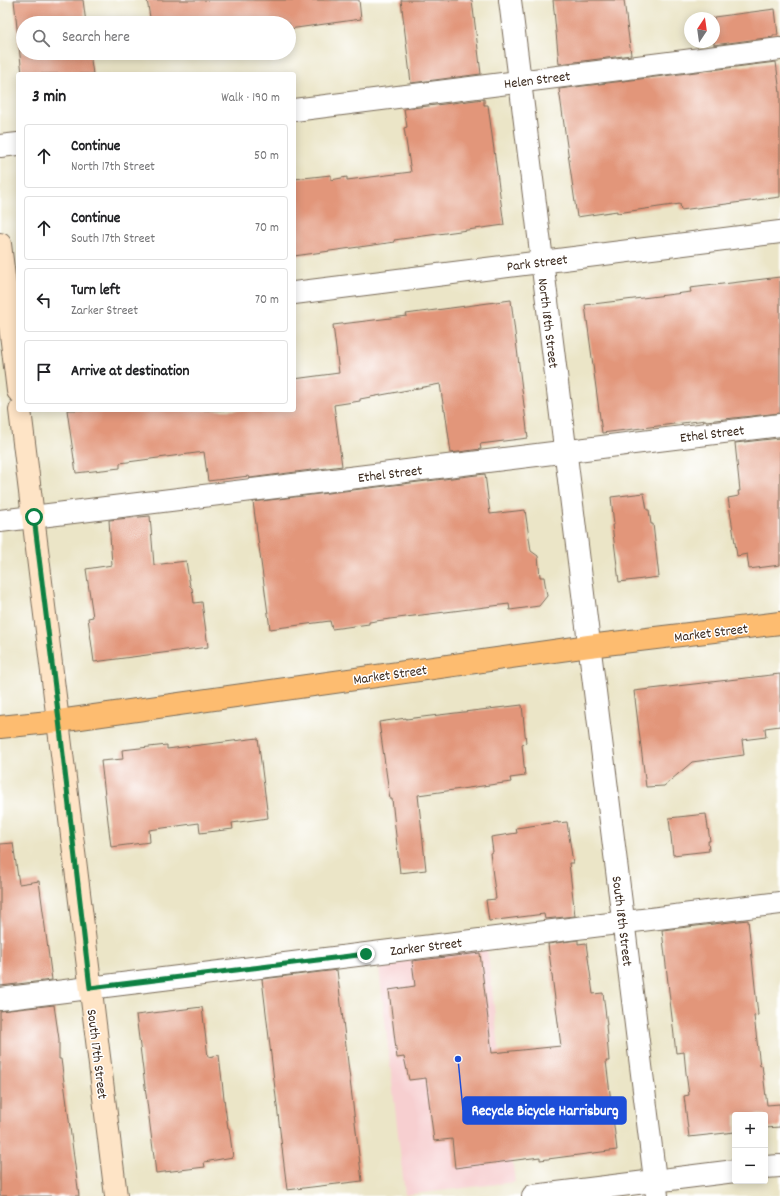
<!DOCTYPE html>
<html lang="en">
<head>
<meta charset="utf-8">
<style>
  body { margin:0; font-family:Dekko,sans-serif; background:#f6f6f6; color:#202124 }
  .controls { position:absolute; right:12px; bottom:12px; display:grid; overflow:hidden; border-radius:4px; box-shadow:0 2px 10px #0003 }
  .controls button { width:36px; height:36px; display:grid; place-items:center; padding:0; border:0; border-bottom:1px solid #e0e0e0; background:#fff; color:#202124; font:20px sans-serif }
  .compass { position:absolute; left:684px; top:12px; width:36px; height:36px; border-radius:50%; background:#fff; box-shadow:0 2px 10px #0003; rotate:13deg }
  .stop { position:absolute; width:12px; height:12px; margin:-9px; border:3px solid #0b8043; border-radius:50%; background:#fff }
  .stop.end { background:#0b8043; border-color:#fff; box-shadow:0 1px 4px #0008 }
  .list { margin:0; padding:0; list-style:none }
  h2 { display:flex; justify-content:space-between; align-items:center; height:52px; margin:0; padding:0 16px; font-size:17px }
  h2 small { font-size:13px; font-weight:400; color:#757577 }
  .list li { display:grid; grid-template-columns:26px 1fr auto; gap:12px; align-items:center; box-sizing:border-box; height:64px; margin:0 8px 8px; padding:0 8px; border:1px solid #e0e0e0; border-radius:4px }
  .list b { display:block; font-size:15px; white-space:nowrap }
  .list p { margin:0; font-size:13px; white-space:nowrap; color:#757577 }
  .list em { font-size:13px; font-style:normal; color:#757577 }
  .icon { flex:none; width:22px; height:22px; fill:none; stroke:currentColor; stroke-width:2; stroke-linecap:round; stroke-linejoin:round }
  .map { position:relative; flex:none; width:780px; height:1196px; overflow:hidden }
  .search { position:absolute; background:#fff; box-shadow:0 2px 10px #0003; left:16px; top:16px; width:280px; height:44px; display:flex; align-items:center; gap:10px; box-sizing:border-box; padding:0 14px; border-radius:22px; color:#757577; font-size:15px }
  .panel { position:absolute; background:#fff; box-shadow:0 2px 10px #0003; left:16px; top:72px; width:280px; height:340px; border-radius:4px }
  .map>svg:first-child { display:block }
  .built { fill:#f7cfd0 }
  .building { fill:#e2967a }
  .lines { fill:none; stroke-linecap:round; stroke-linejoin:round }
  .street-casing { stroke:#796b59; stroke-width:24 }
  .secondary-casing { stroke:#796b59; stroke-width:24 }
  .primary-casing { stroke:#796b59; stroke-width:24 }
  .street { stroke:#fff; stroke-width:22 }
  .secondary { stroke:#fee4c6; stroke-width:22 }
  .primary { stroke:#fdbc70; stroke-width:22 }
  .route { stroke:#0b8043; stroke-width:5 }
  .labels { text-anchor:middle; stroke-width:3; stroke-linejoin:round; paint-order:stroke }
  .street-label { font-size:14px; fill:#3b2a1e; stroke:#fff }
  .leader { fill:none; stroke:#1d4ed8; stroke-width:1.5 }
  .callout-dot { fill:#1d4ed8; stroke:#fff; stroke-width:1.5 }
  .callout { fill:#1d4ed8; stroke:#1d4ed8; stroke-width:1.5 }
  .callout-label { font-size:15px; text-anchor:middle; font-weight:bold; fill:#fff }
</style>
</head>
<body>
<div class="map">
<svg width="780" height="1196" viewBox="0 0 780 1196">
  <rect width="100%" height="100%" fill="#fff"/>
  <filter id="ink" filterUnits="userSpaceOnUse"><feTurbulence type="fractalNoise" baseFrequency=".025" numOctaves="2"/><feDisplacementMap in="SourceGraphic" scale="8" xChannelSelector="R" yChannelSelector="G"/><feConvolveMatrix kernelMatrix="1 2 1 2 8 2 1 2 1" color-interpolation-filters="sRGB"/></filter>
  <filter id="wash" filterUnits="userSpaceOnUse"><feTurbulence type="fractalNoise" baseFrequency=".012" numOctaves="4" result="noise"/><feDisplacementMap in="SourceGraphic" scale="16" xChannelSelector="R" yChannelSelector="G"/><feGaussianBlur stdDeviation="0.9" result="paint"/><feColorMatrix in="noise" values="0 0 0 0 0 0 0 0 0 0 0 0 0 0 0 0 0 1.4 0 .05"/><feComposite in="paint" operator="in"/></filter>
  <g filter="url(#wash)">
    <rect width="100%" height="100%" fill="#ebe5c7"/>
    <!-- built -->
    <path class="built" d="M 487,947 L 515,1182 L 405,1195 L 378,960 Z"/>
    <g id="blocks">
      <!-- building -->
      <g class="building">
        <path d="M 14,0 L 83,0 L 86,23 L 23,23 L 23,53 L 90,53 L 93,74 L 22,74 Z"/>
        <path d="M 147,0 L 359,0 L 361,19 L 289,29 L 289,23 L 151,23 Z"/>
        <path d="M 401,0 L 472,0 L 481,74 L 411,83 Z"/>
        <path d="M 553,0 L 624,0 L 631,55 L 559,64 Z"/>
        <path d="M 775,9 L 778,35 L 773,35 L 773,37 L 714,45 L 714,17 Z"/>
        <path d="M 776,62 L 780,93 L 780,197 L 681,210 L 680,204 L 617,213 L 617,211 L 577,217 L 559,89 Z"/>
        <path d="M 484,99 L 484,105 L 488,105 L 504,225 L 394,240 L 395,242 L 294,256 L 294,179 L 331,175 L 331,180 L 347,177 L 347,180 L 411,172 L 404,128 L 407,127 L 404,109 Z"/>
        <path d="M 780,277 L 780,413 L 706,421 L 706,420 L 602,433 L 585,305 L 691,292 L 690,288 Z"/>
        <path d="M 511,300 L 528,438 L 480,444 L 481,449 L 451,453 L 445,410 L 444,410 L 440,384 L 360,399 L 360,401 L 334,405 L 342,466 L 250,478 L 249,476 L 208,481 L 204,452 L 120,463 L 120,468 L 76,473 L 67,410 L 294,410 L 294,379 L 339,373 L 333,325 L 407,316 L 406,314 Z"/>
        <path d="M 780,438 L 780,565 L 749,569 L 747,554 L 737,556 L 728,498 L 739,496 L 738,491 L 740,491 L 735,443 Z"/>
        <path d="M 485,474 L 490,514 L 525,510 L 531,551 L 538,556 L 540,577 L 544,577 L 547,596 L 539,606 L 510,610 L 509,604 L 390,619 L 369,622 L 369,624 L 332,629 L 330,621 L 270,629 L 253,502 Z"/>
        <path d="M 644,493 L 647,510 L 649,510 L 651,524 L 653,524 L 659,577 L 619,582 L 612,525 L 614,525 L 611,497 Z"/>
        <path d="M 150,516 L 154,565 L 186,561 L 190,586 L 192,588 L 194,603 L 202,602 L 208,647 L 94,662 L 88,618 L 93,617 L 86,569 L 112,565 L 109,520 Z"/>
        <path d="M 780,674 L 780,726 L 765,728 L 766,737 L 742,740 L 744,755 L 692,762 L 664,786 L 646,787 L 634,691 Z"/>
        <path d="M 522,705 L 526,743 L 522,744 L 525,776 L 510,778 L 511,782 L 418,795 L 426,870 L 400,873 L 392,799 L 390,799 L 379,722 L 406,718 L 406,719 Z"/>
        <path d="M 258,738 L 268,818 L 232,823 L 233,829 L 200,833 L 199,823 L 149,830 L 150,842 L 111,847 L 101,761 L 123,759 L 122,750 L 167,745 L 167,749 Z"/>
        <path d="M 706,814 L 710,841 L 708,841 L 709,851 L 673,855 L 669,818 Z"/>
        <path d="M 558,822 L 558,823 L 567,822 L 573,863 L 569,863 L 575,916 L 545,919 L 544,914 L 489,921 L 486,900 L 496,899 L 490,853 L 493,852 L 491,837 L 517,833 L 516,828 Z"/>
        <path d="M 13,843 L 19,884 L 39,881 L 52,980 L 0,986 L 0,844 Z"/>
        <path d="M 748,920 L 758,1015 L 754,1016 L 760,1066 L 762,1065 L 767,1105 L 780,1104 L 780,1127 L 765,1128 L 765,1115 L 735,1115 L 735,1132 L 689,1137 L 684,1096 L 689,1095 L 686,1073 L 684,1052 L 676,1053 L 662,930 Z"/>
        <path d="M 578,940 L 578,944 L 586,943 L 593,994 L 603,993 L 607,1025 L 606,1025 L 609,1061 L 606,1061 L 617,1150 L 540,1160 L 540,1157 L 455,1168 L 452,1139 L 434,1141 L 426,1078 L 409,1080 L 404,1057 L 397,1058 L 389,990 L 415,986 L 412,961 L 480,953 L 492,1053 L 561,1046 L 548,944 Z"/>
        <path d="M 337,970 L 362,1181 L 287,1190 L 262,979 Z"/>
        <path d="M 54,1005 L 59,1039 L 59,1059 L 61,1059 L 79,1196 L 0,1196 L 0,1011 Z"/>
        <path d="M 202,1007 L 208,1057 L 219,1055 L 225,1107 L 228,1128 L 229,1128 L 233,1157 L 204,1162 L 205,1167 L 156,1173 L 136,1015 Z"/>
      </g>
    </g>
  </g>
  <g filter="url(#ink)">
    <use href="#blocks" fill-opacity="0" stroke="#796b59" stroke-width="1"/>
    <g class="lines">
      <defs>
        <g id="street">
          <path d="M 510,0 L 657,1196"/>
          <path d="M 294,110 L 780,49"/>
          <path d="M 0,146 L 18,144"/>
          <path d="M 294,293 L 780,232"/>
          <path d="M 0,521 L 780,425"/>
          <path d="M 0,999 L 780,903"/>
          <path d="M 765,1167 L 780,1166"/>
          <path d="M 533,1196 L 735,1171"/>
        </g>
        <g id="secondary">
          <path d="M 0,244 L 18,391"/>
          <path d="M 20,410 C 53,672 83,934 116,1196"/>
        </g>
        <path id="primary" d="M 0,727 L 59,721 L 589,646 L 780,623"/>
      </defs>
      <!-- street casing -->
      <use href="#street" class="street-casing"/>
      <!-- secondary casing -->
      <use href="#secondary" class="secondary-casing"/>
      <!-- primary casing -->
      <use href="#primary" class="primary-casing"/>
      <!-- street -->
      <use href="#street" class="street"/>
      <!-- secondary -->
      <use href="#secondary" class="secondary"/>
      <!-- primary -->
      <use href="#primary" class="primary"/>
    </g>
  </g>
  <g class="lines" filter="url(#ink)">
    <!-- route -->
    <path class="route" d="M 34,517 L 59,720 L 90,988 L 366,954"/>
  </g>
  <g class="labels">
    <!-- street labels -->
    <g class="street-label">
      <text transform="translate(537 79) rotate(-7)" y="5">Helen Street</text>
      <text transform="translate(537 262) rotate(-7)" y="5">Park Street</text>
      <text transform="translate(549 323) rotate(83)" y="5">North 18th Street</text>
      <text transform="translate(712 433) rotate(-7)" y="5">Ethel Street</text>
      <text transform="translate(390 473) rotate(-7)" y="5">Ethel Street</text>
      <text transform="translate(711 632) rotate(-7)" y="5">Market Street</text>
      <text transform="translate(390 674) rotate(-8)" y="5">Market Street</text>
      <text transform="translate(623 921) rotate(83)" y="5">South 18th Street</text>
      <text transform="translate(426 946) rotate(-7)" y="5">Zarker Street</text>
      <text transform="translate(98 1054) rotate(83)" y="5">South 17th Street</text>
    </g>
  </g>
  <!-- callouts -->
  <path class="leader" d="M458 1059L463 1110"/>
  <circle class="callout-dot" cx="458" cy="1059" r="4"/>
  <rect class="callout" x="463" y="1097" width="163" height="27" rx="4"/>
  <g class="callout-label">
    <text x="545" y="1115">Recycle Bicycle Harrisburg</text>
  </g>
</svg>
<div class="controls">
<button>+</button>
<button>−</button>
</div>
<svg class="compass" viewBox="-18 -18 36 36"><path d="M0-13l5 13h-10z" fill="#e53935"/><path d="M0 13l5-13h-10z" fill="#757577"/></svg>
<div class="stop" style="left:34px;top:517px"></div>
<div class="stop end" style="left:366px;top:954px"></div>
<div class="search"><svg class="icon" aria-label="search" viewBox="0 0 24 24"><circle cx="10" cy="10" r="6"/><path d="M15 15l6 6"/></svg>Search here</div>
<section class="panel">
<h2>3 min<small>Walk · 190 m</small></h2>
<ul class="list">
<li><svg class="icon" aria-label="ahead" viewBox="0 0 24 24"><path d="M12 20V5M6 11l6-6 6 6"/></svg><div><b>Continue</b><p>North 17th Street</p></div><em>50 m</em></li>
<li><svg class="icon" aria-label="ahead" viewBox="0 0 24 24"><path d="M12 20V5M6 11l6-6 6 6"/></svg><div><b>Continue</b><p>South 17th Street</p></div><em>70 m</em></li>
<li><svg class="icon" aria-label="left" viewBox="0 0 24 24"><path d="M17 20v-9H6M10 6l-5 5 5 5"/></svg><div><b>Turn left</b><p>Zarker Street</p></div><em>70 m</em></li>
<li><svg class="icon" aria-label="arrive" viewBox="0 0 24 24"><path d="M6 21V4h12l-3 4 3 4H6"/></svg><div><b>Arrive at destination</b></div></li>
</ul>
</section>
</div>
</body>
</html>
